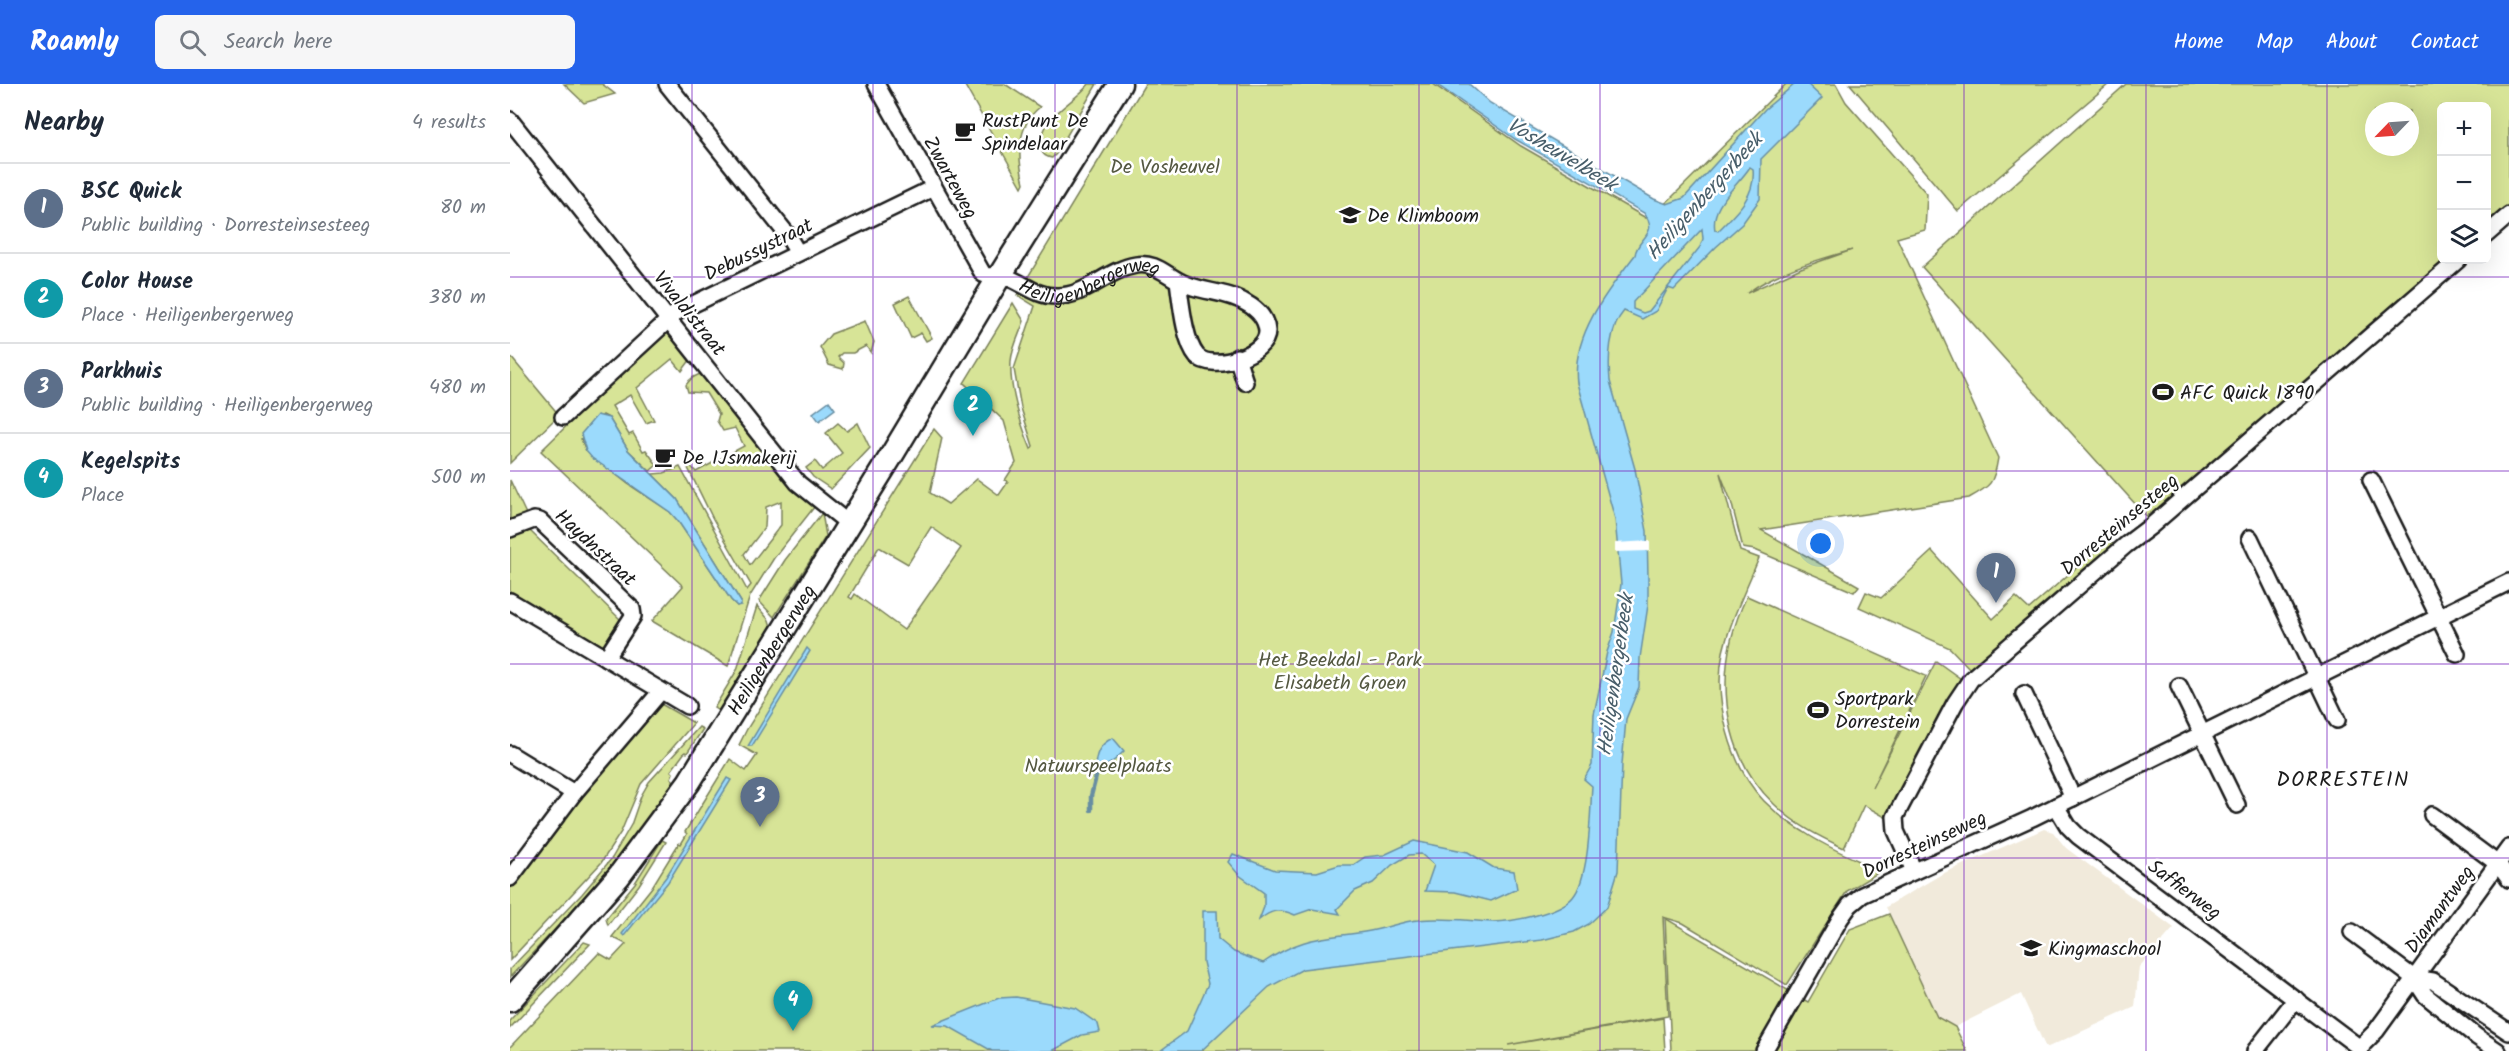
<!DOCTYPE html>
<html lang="en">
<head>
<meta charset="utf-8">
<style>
  body { margin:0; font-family:Kalam,sans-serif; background:#f6f6f7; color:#1f2937 }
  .controls { position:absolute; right:18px; top:18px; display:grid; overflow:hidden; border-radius:9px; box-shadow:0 6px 24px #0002 }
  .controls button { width:54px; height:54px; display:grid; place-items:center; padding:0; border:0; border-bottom:2px solid #e0e1e3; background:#fff; color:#1f2937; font:30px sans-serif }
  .compass { position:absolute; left:1855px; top:18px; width:54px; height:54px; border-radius:50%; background:#fff; box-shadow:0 6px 24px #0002; rotate:245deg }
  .you { position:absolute; left:1311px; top:460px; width:21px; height:21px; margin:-15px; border:4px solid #fff; border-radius:50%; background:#1a73e8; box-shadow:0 0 0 9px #1a73e833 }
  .badge { display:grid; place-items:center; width:39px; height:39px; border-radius:50%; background:#2563eb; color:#fff; font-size:20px; font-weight:700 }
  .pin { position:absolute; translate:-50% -50px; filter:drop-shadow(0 2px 3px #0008) }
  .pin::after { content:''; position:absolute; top:32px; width:21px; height:18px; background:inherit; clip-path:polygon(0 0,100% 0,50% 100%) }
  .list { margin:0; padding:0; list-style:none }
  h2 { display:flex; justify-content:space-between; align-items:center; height:78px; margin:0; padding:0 24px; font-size:26px }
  h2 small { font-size:20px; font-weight:400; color:#747a83 }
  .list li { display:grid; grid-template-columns:39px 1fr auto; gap:18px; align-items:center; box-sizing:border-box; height:90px; padding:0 24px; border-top:2px solid #e0e1e3 }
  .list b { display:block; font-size:22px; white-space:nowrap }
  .list p { margin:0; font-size:20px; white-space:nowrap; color:#747a83 }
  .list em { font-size:20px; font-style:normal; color:#747a83 }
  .icon { flex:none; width:33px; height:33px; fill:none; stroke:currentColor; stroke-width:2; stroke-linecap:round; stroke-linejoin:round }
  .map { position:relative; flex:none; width:1999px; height:967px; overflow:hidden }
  header { display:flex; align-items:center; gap:36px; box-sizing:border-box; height:84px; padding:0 30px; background:#2563eb; color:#fff }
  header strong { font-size:28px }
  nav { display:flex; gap:33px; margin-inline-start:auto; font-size:21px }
  .search { width:420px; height:54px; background:#f6f6f7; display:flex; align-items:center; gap:15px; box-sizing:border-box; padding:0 21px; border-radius:9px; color:#747a83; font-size:22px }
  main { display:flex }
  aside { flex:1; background:#fff }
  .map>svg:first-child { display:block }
  .built { fill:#f1eadb }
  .green { fill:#d7e497; stroke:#7a805a; stroke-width:1.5; fill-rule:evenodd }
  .water { fill:#9bdafc; stroke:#688ea2; stroke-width:1.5; fill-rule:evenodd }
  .pier { fill:#fff }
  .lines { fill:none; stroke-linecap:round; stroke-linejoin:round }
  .stream { stroke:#688ea2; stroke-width:4.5 }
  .minor-casing { stroke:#1c1c1c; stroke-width:20 }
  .secondary-casing { stroke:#1c1c1c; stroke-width:27 }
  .minor { stroke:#fff; stroke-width:15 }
  .secondary { stroke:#fff; stroke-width:22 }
  .grid { fill:none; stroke:#7b2cbf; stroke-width:1.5; stroke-opacity:0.55 }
  .labels { text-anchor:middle; stroke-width:5; stroke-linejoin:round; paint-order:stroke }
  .poi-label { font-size:20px; fill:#1c1c1c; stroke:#fff; text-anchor:start }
  .park-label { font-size:20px; fill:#545841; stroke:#fff }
  .street-label { font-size:20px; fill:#1c1c1c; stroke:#fff }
  .water-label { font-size:21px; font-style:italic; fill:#485e6a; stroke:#fff }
  .neighbourhood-label { font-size:21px; letter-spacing:1.5px; fill:#1c1c1c; stroke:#fff }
</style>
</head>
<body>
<header>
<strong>Roamly</strong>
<div class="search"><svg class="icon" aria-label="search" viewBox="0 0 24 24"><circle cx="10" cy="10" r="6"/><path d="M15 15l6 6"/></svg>Search here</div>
<nav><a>Home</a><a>Map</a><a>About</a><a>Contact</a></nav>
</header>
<main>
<aside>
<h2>Nearby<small>4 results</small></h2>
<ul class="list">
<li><span class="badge" style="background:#5c6f8a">1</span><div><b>BSC Quick</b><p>Public building · Dorresteinsesteeg</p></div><em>80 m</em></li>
<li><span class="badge" style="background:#0f9aa8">2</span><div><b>Color House</b><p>Place · Heiligenbergerweg</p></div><em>380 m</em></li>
<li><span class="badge" style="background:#5c6f8a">3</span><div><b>Parkhuis</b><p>Public building · Heiligenbergerweg</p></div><em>480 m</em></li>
<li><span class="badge" style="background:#0f9aa8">4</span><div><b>Kegelspits</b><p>Place</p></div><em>500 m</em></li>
</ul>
</aside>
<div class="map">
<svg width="1999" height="967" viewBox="0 0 1999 967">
  <rect width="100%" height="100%" fill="#fff"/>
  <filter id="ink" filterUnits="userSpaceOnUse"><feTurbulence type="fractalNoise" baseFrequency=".0167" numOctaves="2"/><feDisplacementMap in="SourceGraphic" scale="12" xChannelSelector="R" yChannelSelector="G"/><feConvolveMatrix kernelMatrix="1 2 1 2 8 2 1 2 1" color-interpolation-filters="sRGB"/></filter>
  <g filter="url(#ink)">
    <!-- built -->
    <path class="built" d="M 1534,745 L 1543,748 L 1556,764 L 1664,844 L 1629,883 L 1625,923 L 1536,964 L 1511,910 L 1445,943 L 1427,933 L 1376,823 L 1432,790 Z"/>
    <!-- green -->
    <g class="green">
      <path d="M 54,0 L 92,0 L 105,10 L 74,19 Z"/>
      <path d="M 454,0 L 495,0 L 530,23 C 507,41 507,73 514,99 L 512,103 Z"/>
      <path d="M 579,0 L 587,0 L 546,70 L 542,74 C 535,73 531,70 531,62 C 531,31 563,20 579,0 Z"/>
      <path d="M 635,0 L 923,0 L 1011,62 L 1136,134 L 1158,117 L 1276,0 L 1326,0 L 1336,18 L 1417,110 L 1415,146 L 1387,154 L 1488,374 C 1484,399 1481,402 1459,414 L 1251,446 L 1349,502 L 1344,508 L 1245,466 L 1233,464 L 1221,417 L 1210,389 L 1230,467 L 1249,474 C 1236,505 1221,535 1213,568 C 1203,616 1220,682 1254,717 C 1265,728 1280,740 1294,748 C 1317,764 1346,775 1371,787 L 1337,807 L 1277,901 L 1173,839 L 1153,833 L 1158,932 L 998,961 L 1153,934 L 1155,967 L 0,967 L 0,963 L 89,869 L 101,876 L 116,860 L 102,853 L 142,803 L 169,759 L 171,760 L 177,750 L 175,748 L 220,675 L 236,687 L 247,671 L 229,661 L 237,645 L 424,345 L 432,354 L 420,409 L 438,420 L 467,395 L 489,411 L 498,398 L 495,396 L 506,379 L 494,337 L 454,299 L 503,219 L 514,237 C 510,249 502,264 501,277 C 499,306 510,338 521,365 L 523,362 L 511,324 L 504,285 L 525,222 L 507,211 ZM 1342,166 L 1291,184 L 1237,209 C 1267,187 1307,176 1342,166 ZM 421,443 L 451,464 L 394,546 L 345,510 L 342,515 L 339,513 L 369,463 L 398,480 Z"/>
      <path d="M 1340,0 L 1599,0 L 1448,127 Z"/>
      <path d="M 1616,0 L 1999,0 L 1999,121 L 1985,133 L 1977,145 L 1976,22 L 1932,22 L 1932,176 L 1942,176 L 1646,434 L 1640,429 L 1636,432 L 1412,183 ZM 1864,27 L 1900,27 L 1900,63 L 1864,63 Z"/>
      <path d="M 399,212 L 422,254 L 416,257 L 411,249 L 401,254 L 385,219 Z"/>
      <path d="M 355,237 L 364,258 L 361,269 L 356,262 L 343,269 L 332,269 L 328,273 L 334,279 L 333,285 L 319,281 L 310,263 L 321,250 Z"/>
      <path d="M 156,248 L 161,249 L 181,275 L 172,287 L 162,275 L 127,304 L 144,336 L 136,339 L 120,311 L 102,322 L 119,351 L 123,349 L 133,367 L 136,366 L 147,381 L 140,387 L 118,366 L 99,334 L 93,331 L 71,355 L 76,367 L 118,400 L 160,428 L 168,437 L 221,516 L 227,522 L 231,518 L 167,415 L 142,390 L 154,389 L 170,383 L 237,506 L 241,501 L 203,435 L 176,380 L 178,379 L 186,388 L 234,362 L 225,344 L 213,347 L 207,337 L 209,330 L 196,309 L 178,308 L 176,301 C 179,295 187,290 193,290 L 305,422 L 264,474 L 240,512 L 218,582 L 142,537 L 173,502 L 31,367 L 149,251 ZM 271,417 L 271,441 L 240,481 L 234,470 L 255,443 L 256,423 Z"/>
      <path d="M 0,272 L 49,331 L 0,379 Z"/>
      <path d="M 328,339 L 337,347 L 348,339 L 360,364 L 321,405 L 303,393 L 296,384 L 305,377 L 312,386 L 332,369 L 316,349 Z"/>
      <path d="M 0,396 L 16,430 L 0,437 Z"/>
      <path d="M 312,429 L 316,452 L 264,533 L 249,517 L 275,476 Z"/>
      <path d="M 15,442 L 111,536 L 111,541 L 97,564 L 90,564 L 0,510 L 0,448 Z"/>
      <path d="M 1598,456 L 1603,460 L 1461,586 L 1440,564 L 1349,523 L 1356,508 L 1371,514 L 1422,467 L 1483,535 L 1506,513 L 1519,525 Z"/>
      <path d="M 1237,512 L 1416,592 L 1362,704 L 1426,577 L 1451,595 L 1375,733 L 1354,721 L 1334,764 C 1310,753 1284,740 1264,720 C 1208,666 1204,579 1237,512 Z"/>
      <path d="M 247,522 L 259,536 L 261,543 L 210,628 L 204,624 L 227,586 Z"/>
      <path d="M 151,620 L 184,639 L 131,700 L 111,748 L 91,779 L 0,876 L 0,803 L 143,624 Z"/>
      <path d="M 189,643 L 193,645 L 177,669 L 175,668 L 161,687 L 163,689 L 161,694 L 164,697 L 128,751 L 99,788 L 0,893 L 0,885 L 72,810 L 102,774 L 121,741 L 131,712 L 139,698 Z"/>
      <path d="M 152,756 L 156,758 L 129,801 L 98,841 L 96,835 L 125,799 Z"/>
      <path d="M 1379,830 L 1427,933 L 1445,943 L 1457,967 L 1161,967 L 1155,834 L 1298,918 L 1340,845 Z"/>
      <path d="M 74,858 L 80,860 L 0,944 L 0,936 Z"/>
    </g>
    <!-- water -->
    <g class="water">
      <path d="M 926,0 L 959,0 L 980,19 L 1144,115 L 1157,120 L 1174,114 L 1255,25 L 1285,0 L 1297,0 L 1312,14 L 1251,75 L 1250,115 L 1232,140 L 1206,163 L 1164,206 L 1158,204 L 1146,227 L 1132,235 L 1114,227 C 1099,244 1098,275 1100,297 L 1125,385 L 1137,447 L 1138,494 L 1138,521 L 1130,574 L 1129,603 L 1116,635 L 1112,680 L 1108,787 L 1097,823 L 1079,840 L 1064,848 L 1032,856 L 793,885 L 759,903 L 691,967 L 650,967 L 677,947 L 698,900 L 693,878 L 693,827 L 707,827 L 708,855 L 724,868 L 753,879 C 794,851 814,855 860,847 C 876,844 893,837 909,836 C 933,833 958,837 982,838 C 1002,838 1050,829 1063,813 C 1080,793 1080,729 1082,702 L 1074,695 L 1082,681 L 1084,630 L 1097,568 L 1104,548 L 1111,500 L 1105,435 L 1067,299 C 1061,252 1098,206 1125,171 C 1127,154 1150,150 1134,129 L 1005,55 ZM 1240,83 L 1243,85 C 1246,112 1226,129 1208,147 L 1205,146 C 1200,121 1227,103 1240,83 ZM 1192,145 L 1193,155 L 1190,163 L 1139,227 L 1133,229 L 1123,225 L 1123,218 Z"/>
      <path d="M 319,317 L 325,325 L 309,337 L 303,329 Z"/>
      <path d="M 87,331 L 99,334 L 118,366 L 167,415 L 231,518 L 231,521 L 227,522 L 221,516 L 168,437 L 160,428 L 82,374 L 76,367 L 71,350 Z"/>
      <path d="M 297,564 L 300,567 L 242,662 L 238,662 Z"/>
      <path d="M 603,654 L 614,667 C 606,676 597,684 585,686 C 585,671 589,660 603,654 Z"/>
      <path d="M 217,694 L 221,696 L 158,798 L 114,852 L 112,850 L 115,846 L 156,793 Z"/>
      <path d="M 904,757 L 958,768 L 984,784 L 1004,787 L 1007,805 L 981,817 L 945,808 L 915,807 L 924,781 L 911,770 L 899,771 L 882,781 L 863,799 L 845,807 L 827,825 L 830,830 L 802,825 L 785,831 C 770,824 761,826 749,836 L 754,823 L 754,809 L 729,791 L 718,778 L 723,770 L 765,786 L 807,788 L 829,781 L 843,781 L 855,773 L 874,771 Z"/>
      <path d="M 506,913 L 565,924 L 588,940 L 590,948 L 572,951 L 542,967 L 482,967 L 438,942 L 422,941 L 489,914 Z"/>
    </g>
    <!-- pier -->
    <path class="pier" d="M 1140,457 L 1140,467 L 1105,468 L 1105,459 Z"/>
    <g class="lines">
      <!-- stream -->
      <path class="stream" d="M 581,726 L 581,712 L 588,685"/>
      <defs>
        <g id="minor">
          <path d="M 157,0 L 276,149 L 288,169"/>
          <path id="s1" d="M 366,0 L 473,190 C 481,194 491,191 499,194 C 516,201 527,212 546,212 C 576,213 596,186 626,181 C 643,178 653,188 667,196 C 688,209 716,206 736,219 C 747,225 756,234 757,247 C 758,271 702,288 687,272 C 674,257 671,217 668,197"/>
          <path d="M 0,36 L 288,399 L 338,439"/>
          <path d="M 1976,151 L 1999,131"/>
          <path d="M 727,273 L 735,298"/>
          <path d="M 53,333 L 167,228 L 423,104"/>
          <path d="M 1861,396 L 1947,570"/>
          <path d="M 0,445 L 24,436 L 30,437 L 122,525 L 123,532 L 96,574"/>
          <path d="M 1740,454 L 1827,636"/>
          <path d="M 0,517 L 177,622"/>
          <path d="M 1669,602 L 1727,721"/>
          <path d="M 1514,610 L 1563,714"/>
          <path d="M 0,670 L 64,709"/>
          <path d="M 1546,722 L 1558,742 L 1568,752 L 1850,964"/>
          <path d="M 1922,731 L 1988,780 L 1999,795"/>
          <path d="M 1404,787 L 1386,747 L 1385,733 L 1445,619 L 1461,595 L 1616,461 L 1641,442 L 1948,176"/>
          <path d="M 0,794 L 64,709 L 151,607"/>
          <path d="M 1842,848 L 1904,894 L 1915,911 L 1967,953 L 1988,967"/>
          <path d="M 1904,894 L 1923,897 L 1999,948"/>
          <path d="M 1254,967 L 1330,835 L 1340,821 L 1352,811 L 1522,734 L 1999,498"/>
          <path d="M 1745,967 L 1786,915"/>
          <path d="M 1850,967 L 1853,960 L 1866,947 L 1999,764"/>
        </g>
        <g id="secondary">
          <path id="s2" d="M 0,916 L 109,792 L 179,698 L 380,374 L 489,193 L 610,0"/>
        </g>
      </defs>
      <!-- minor casing -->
      <use href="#minor" class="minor-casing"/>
      <!-- secondary casing -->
      <use href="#secondary" class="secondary-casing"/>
      <!-- minor -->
      <use href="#minor" class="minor"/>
      <!-- secondary -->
      <use href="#secondary" class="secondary"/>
    </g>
  </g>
  <!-- grid -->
  <path class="grid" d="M 182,0 L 182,967M 363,0 L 363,967M 545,0 L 545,967M 727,0 L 727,967M 909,0 L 909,967M 1090,0 L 1090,967M 1272,0 L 1272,967M 1454,0 L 1454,967M 1636,0 L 1636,967M 1817,0 L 1817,967M 0,193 L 1999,193M 0,387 L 1999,387M 0,580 L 1999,580M 0,774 L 1999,774"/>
  <!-- icons -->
  <defs>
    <symbol id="cafe-bare" viewBox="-9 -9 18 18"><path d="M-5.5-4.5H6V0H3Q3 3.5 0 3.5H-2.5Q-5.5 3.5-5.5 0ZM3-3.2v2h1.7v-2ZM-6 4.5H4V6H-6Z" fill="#1c1c1c" stroke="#fff" stroke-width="2.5" paint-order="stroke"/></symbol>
    <symbol id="school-bare" viewBox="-9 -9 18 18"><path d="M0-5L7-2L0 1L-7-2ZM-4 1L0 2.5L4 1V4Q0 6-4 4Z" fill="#1c1c1c" stroke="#fff" stroke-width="2.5" paint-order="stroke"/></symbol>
    <symbol id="stadium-bare" viewBox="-9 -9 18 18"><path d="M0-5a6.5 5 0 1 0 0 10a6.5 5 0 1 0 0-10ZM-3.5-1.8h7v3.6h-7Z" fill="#1c1c1c" stroke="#fff" stroke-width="2.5" paint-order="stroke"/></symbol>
  </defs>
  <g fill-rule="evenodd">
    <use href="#cafe-bare" x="440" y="32" width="30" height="30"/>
    <use href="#school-bare" x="825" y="116" width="30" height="30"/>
    <use href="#stadium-bare" x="1638" y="293" width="30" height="30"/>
    <use href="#cafe-bare" x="140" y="358" width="30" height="30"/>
    <use href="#stadium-bare" x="1293" y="611" width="30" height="30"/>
    <use href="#school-bare" x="1506" y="849" width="30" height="30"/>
  </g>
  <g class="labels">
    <!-- poi labels -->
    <g class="poi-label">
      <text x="472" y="43">RustPunt De<tspan x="472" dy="23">Spindelaar</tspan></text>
      <text x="857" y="138">De Klimboom</text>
      <text x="1670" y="315">AFC Quick 1890</text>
      <text x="172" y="380">De IJsmakerij</text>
      <text x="1325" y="621">Sportpark<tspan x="1325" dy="23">Dorrestein</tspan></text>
      <text x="1538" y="871">Kingmaschool</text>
    </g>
    <!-- park labels -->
    <g class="park-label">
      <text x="655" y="89">De Vosheuvel</text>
      <text x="830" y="582">Het Beekdal - Park<tspan x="830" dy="23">Elisabeth Groen</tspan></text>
      <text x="588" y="688">Natuurspeelplaats</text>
    </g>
    <!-- street labels -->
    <g class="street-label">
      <text transform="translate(441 93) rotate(61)" y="7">Zwarteweg</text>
      <text transform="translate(248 165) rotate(-26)" y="7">Debussystraat</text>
      <text dy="7" stroke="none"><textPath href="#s1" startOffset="332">Heiligenbergerweg</textPath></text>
      <text transform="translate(180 229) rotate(51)" y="7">Vivaldistraat</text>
      <text transform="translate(1609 440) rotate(-40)" y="7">Dorresteinsesteeg</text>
      <text transform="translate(86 463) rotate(43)" y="7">Haydnstraat</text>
      <text dy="7" stroke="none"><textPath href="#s2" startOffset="438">Heiligenbergerweg</textPath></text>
      <text transform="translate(1414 760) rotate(-25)" y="7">Dorresteinseweg</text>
      <text transform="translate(1675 805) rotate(37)" y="7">Saffierweg</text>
      <text transform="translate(1929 825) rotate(-54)" y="7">Diamantweg</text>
    </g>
    <!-- water labels -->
    <g class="water-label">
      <text transform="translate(1052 70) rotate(31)" y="7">Vosheuvelbeek</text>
      <text transform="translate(1194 112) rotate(-48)" y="7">Heiligenbergerbeek</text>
      <text transform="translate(1105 591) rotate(-82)" y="7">Heiligenbergerbeek</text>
    </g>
    <!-- neighbourhood labels -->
    <g class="neighbourhood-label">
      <text x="1833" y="702">DORRESTEIN</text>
    </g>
  </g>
</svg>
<div class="controls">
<button>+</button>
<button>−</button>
<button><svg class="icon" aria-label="layers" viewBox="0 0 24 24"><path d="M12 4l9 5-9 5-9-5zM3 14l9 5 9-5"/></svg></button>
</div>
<svg class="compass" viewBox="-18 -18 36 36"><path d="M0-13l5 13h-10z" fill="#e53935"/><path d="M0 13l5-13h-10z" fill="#747a83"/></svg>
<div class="you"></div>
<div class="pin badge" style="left:1486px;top:519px;background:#5c6f8a">1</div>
<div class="pin badge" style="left:463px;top:352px;background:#0f9aa8">2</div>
<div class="pin badge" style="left:250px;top:743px;background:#5c6f8a">3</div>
<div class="pin badge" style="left:283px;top:947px;background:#0f9aa8">4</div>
</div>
</main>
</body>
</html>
